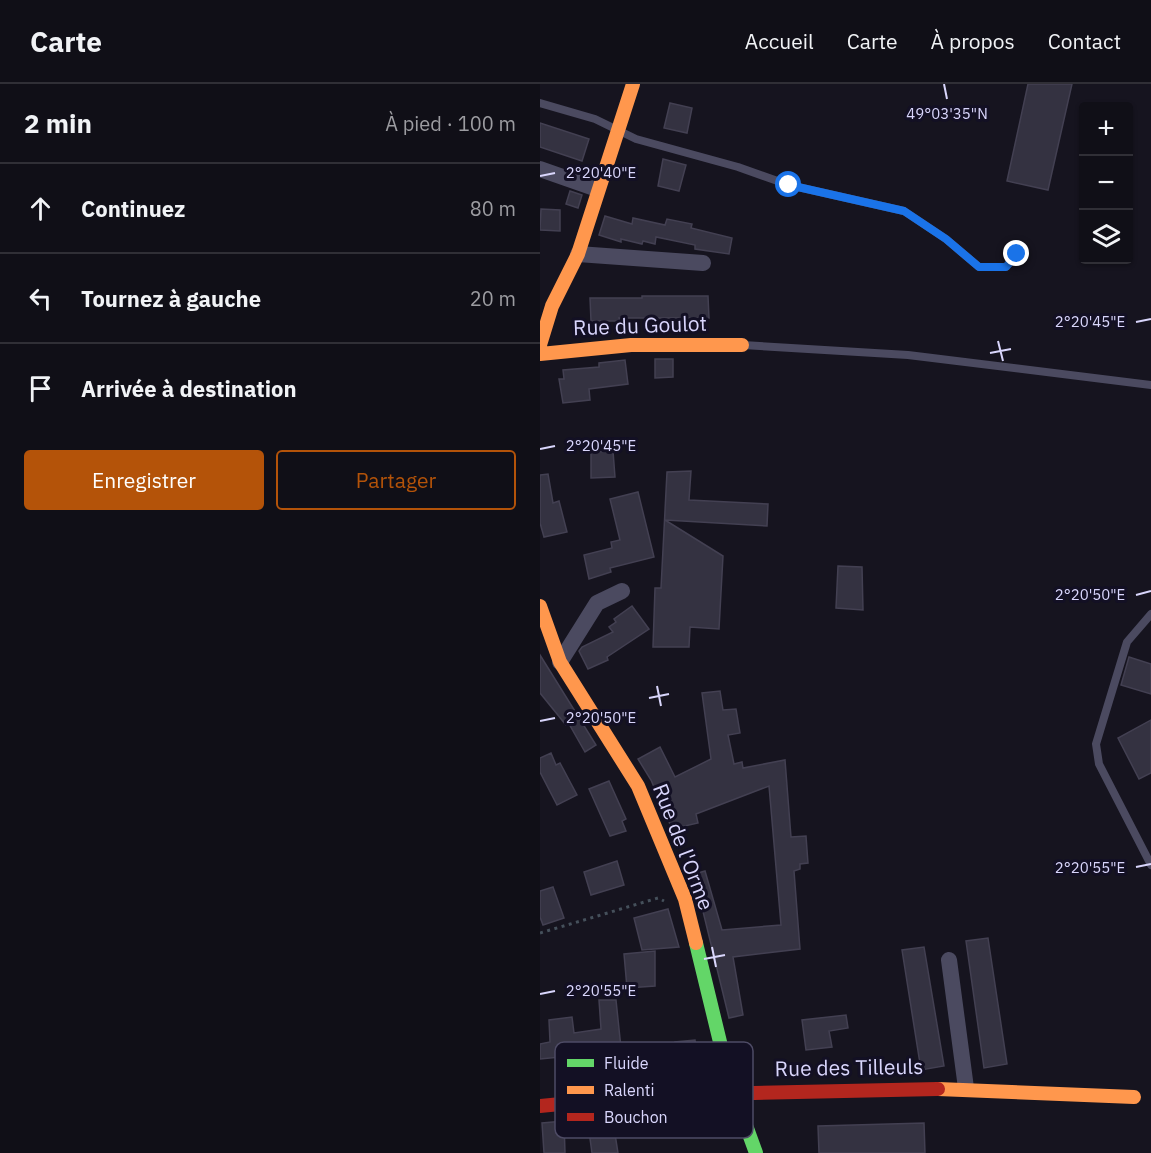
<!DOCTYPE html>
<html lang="fr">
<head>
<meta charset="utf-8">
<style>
  body { margin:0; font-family:"IBM Plex Sans",sans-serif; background:#191820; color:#f1f3f6 }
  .controls { position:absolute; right:18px; top:18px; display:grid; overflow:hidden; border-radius:6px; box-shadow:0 2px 4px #0004 }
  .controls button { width:54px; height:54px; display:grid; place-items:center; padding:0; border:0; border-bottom:2px solid #302f36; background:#100f17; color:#f1f3f6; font:30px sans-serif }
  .stop { position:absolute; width:18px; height:18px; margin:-14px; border:4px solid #1a73e8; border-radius:50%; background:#fff }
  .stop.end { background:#1a73e8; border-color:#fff; box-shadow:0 2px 6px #0008 }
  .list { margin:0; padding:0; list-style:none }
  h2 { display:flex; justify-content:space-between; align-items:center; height:78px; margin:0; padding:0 24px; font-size:26px }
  h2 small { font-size:20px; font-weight:400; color:#9c9ca1 }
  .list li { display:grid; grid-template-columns:39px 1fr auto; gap:18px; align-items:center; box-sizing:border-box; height:90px; padding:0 24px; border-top:2px solid #302f36 }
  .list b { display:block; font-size:22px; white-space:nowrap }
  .list em { font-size:20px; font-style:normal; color:#9c9ca1 }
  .actions { display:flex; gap:12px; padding:18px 24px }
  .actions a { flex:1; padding:14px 0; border:2px solid #b45309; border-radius:6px; text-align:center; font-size:21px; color:#b45309 }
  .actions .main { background:#b45309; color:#fff }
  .icon { flex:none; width:33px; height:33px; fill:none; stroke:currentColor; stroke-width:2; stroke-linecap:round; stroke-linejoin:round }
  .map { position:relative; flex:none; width:611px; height:1069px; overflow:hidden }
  header { display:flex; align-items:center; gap:36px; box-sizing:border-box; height:84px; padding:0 30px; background:#100f17; border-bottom:2px solid #302f36 }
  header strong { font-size:28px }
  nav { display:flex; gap:33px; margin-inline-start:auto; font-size:21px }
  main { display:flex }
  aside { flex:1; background:#100f17 }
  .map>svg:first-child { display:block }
  .building { fill:#343241; stroke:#434052; stroke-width:1.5 }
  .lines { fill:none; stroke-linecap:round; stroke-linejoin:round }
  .path { stroke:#45505b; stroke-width:3; stroke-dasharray:3 4.5; stroke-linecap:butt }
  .lane { stroke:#4b4a60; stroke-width:8 }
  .street { stroke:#4b4a60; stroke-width:16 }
  .fast { stroke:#63d668; stroke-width:14 }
  .slow { stroke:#ff974d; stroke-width:14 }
  .jam { stroke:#b3261e; stroke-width:14 }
  .route { stroke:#1a73e8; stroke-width:8 }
  .ticks { fill:none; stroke:#d9d6fc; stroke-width:2 }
  .labels { text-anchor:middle; stroke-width:6; stroke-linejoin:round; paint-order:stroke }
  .street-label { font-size:21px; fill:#d9d6fc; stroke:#131024 }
  .key { fill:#131024; stroke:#4e4b65; stroke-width:1.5 }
  .key-label { font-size:16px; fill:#d9d6fc }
  .ticks-label { font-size:15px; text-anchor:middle; fill:#d9d6fc; stroke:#131024; stroke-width:6; stroke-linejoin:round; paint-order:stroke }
</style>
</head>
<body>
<header>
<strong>Carte</strong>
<nav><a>Accueil</a><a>Carte</a><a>À propos</a><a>Contact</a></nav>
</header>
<main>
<aside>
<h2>2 min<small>À pied · 100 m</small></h2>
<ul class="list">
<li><svg class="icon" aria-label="ahead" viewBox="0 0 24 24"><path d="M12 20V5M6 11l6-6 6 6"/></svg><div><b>Continuez</b></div><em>80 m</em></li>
<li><svg class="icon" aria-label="left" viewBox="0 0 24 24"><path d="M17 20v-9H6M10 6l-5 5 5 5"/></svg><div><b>Tournez à gauche</b></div><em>20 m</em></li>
<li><svg class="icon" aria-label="arrive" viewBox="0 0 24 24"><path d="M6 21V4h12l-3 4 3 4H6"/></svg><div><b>Arrivée à destination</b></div></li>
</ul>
<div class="actions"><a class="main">Enregistrer</a><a>Partager</a></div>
</aside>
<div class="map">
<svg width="611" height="1069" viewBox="0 0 611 1069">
  <rect width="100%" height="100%" fill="#16141f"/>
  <!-- building -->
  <g class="building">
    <path d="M 488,0 L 532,0 L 508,106 L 467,97 Z"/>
    <path d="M 130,19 L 152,24 L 147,49 L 124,44 Z"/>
    <path d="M 0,39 L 49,55 L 42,77 L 0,63 Z"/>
    <path d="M 123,75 L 146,81 L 139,107 L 118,102 Z"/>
    <path d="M 30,107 L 42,111 L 38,124 L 26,120 Z"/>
    <path d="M 1,125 L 20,126 L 20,147 L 0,146 Z"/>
    <path d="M 65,132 L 92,140 L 93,134 L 125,141 L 127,135 L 152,140 L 151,144 L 192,154 L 189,170 L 155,165 L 155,161 L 116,153 L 115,160 L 103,157 L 102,160 L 81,155 L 81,158 L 59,151 Z"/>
    <path d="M 102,212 L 168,212 L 169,234 L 79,234 L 80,237 L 51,237 L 50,214 L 102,214 Z"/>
    <path d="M 115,275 L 133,275 L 133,293 L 115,294 Z"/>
    <path d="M 85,276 L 88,300 L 49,305 L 50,316 L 23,319 L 19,295 L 24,295 L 23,286 L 59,283 L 59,279 Z"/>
    <path d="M 73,367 L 75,393 L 51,394 L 51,368 Z"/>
    <path d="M 151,387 L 149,416 L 228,420 L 227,442 L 125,436 L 183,472 L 179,545 L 150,543 L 149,563 L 113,563 L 115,504 L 121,504 L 127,388 Z"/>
    <path d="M 8,390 L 13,419 L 19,417 L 27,448 L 4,453 L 0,439 L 0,391 Z"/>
    <path d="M 98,408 L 114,473 L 70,484 L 71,488 L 49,495 L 44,471 L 72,464 L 71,458 L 80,456 L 70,415 Z"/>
    <path d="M 298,482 L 322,483 L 323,526 L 296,524 Z"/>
    <path d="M 92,522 L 109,545 L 67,573 L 68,576 L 48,585 L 39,567 L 42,563 L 73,548 L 69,543 L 76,538 L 74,535 Z"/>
    <path d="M 0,571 L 56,661 L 45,668 L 29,640 L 26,641 L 0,609 Z"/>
    <path d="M 589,573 L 611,580 L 611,610 L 581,601 Z"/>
    <path d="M 180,607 L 183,626 L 196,625 L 200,649 L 188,651 L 194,680 L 202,678 L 203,684 L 245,676 L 251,753 L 266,752 L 268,779 L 260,780 L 260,785 L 254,787 L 260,865 L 193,873 L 203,931 L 189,934 L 159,811 L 151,791 L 165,787 L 182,846 L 241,841 L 229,702 L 156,730 L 158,739 L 132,745 L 111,696 L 98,675 L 120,663 L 135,693 L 171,675 L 162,609 Z"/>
    <path d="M 611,636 L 611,689 L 599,695 L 578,654 Z"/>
    <path d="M 11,669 L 16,681 L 20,679 L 37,711 L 17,721 L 0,688 L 0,674 Z"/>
    <path d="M 69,697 L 86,735 L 82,737 L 86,747 L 70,752 L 49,705 Z"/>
    <path d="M 77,777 L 84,801 L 51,811 L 44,788 Z"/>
    <path d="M 13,803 L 24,834 L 3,841 L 0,833 L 0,807 Z"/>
    <path d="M 128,825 L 139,863 L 102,866 L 94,834 Z"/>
    <path d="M 448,854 L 467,980 L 444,984 L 426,857 Z"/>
    <path d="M 384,863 L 404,982 L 381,986 L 362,866 Z"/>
    <path d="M 115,867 L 115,902 L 87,904 L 84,870 Z"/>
    <path d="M 59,916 L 76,916 L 83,983 L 65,985 L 64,976 L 41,979 L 41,975 L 21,977 L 20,973 L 0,975 L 0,960 L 10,958 L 9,936 L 32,933 L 34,949 L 61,945 Z"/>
    <path d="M 306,931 L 308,944 L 289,947 L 292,963 L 266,966 L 262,936 Z"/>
    <path d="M 155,956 L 158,979 L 138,981 L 135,958 Z"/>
    <path d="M 24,1037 L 25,1069 L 4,1069 L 2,1039 Z"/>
    <path d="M 73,1037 L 78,1069 L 52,1069 L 48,1040 Z"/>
    <path d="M 384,1039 L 385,1069 L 279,1069 L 278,1042 Z"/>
  </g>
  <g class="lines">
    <!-- path -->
    <path class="path" d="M 0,849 L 118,814 L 124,817"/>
    <!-- lane -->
    <g class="lane">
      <path d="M 0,19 L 55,35 L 96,55 L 198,83 L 249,101 L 364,127 L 406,155 L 439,183 L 466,183 L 477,170"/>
      <path d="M 203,261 L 368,271 L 611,301"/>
      <path d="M 611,530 L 587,558 L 556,660 L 559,680 L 611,781"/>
    </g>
    <!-- street -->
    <g class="street">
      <path d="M 0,85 L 57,105"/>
      <path d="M 38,170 L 163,179"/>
      <path d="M 20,578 L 57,519 L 82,507"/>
      <path d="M 409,876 L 426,1004"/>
    </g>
    <!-- fast -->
    <path class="fast" d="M 156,859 L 189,995 L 216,1069"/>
    <!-- slow -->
    <g class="slow">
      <path d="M 1,269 L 0,261 L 12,222 L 38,170 L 93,0"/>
      <path d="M 0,270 L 91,261 L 202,261"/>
      <path d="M 0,522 L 20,578 L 98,702 L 145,815 L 156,859"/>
      <path d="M 398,1005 L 594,1013"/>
    </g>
    <!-- jam -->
    <path class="jam" d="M 0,1022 L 162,1006 L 214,1009 L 398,1005"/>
  </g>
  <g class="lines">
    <!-- route -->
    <path class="route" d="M 249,101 L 364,127 L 406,155 L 439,183 L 466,183 L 477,170"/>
  </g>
  <!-- ticks -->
  <path class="ticks" d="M 404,0 L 407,15M 0,92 L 15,89M 596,238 L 611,235M 458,257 L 463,277M 450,269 L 471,265M 0,365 L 15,362M 596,511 L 611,507M 117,602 L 121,622M 109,614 L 129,610M 0,637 L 15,634M 596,783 L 611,780M 172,863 L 176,883M 164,875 L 185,871M 0,910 L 15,907"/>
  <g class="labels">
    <!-- street labels -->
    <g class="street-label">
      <text transform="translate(100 242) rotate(-2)" y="7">Rue du Goulot</text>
      <text transform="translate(143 763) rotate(69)" y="7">Rue de l'Orme</text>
      <text transform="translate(309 984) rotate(-1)" y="7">Rue des Tilleuls</text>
    </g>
  </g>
  <!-- legend -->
  <rect x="15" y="958" width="198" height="96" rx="9" class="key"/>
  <rect x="27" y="975" width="27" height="8" fill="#63d668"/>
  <rect x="27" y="1002" width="27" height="8" fill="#ff974d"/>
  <rect x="27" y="1029" width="27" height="8" fill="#b3261e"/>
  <g class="key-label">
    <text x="64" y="985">Fluide</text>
    <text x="64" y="1012">Ralenti</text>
    <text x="64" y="1039">Bouchon</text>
  </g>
  <g class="ticks-label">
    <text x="407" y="35">49°03'35"N</text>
    <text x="61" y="94">2°20'40"E</text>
    <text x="550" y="243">2°20'45"E</text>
    <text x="61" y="367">2°20'45"E</text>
    <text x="550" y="516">2°20'50"E</text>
    <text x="61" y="639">2°20'50"E</text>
    <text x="550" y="789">2°20'55"E</text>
    <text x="61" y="912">2°20'55"E</text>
  </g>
</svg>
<div class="controls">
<button>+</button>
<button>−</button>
<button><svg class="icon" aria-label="layers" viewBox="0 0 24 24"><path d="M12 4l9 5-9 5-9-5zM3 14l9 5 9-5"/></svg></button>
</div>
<div class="stop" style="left:249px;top:101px"></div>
<div class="stop end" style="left:477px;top:170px"></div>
</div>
</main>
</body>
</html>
